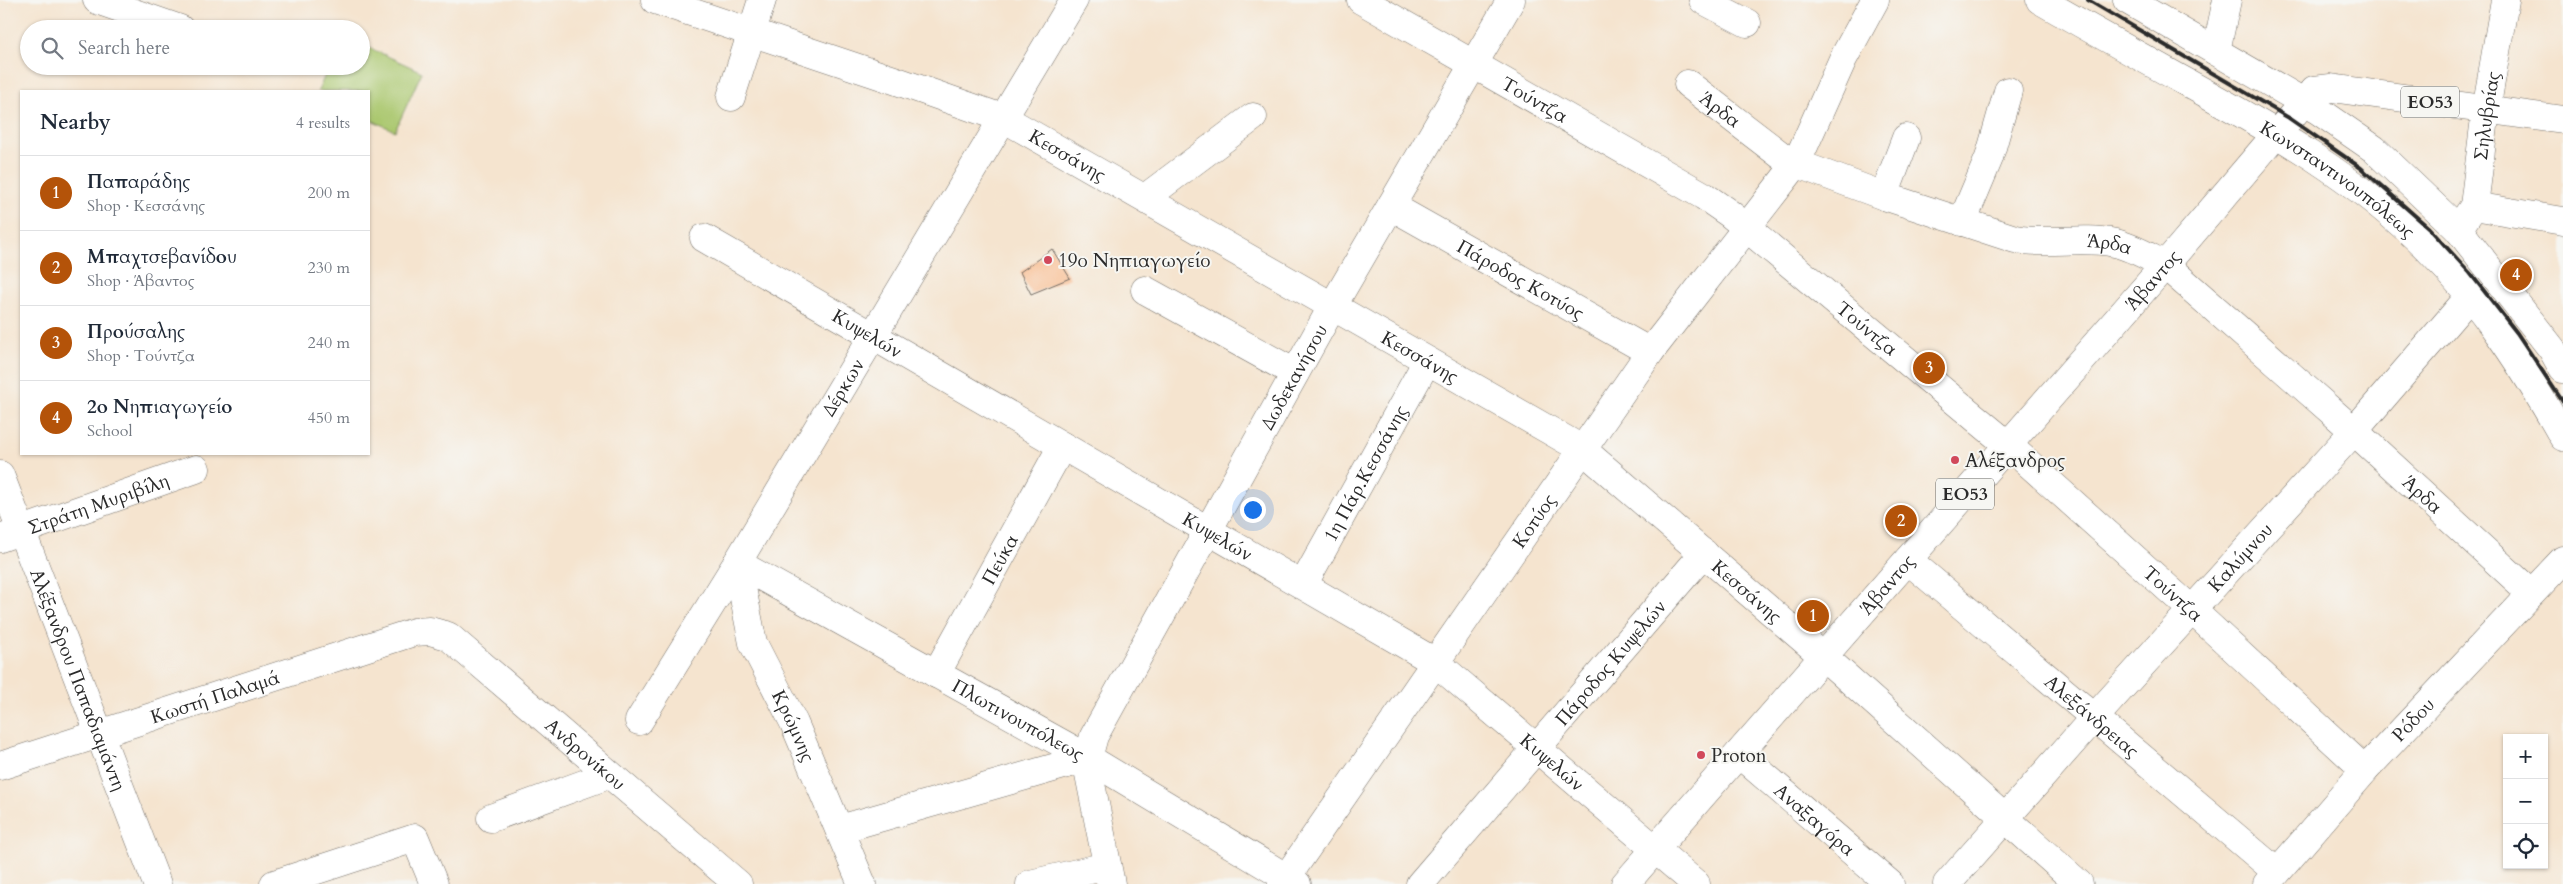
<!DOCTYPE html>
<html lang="en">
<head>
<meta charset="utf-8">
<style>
  body { margin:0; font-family:Cardo,serif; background:#f2f2f3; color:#1f2937 }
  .controls { position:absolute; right:15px; bottom:15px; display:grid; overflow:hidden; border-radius:0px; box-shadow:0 1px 4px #0004 }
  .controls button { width:45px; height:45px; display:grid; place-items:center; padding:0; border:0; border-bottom:1px solid #e0e1e3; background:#fff; color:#1f2937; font:25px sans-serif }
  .you { position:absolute; left:1252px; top:509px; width:18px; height:18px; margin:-12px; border:4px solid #fff; border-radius:50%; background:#1a73e8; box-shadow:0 0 0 8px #1a73e833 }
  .badge { display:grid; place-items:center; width:32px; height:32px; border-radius:50%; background:#b45309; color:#fff; font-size:16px; font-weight:700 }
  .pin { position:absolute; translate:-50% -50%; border:2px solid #fff; box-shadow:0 1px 5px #0006 }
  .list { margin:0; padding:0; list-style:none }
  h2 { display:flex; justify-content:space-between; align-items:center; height:65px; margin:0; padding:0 20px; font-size:21px }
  h2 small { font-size:16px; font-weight:400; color:#747a83 }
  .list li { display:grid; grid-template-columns:32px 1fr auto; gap:15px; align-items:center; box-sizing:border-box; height:75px; padding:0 20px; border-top:1px solid #e0e1e3 }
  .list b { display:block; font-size:19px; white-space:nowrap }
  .list p { margin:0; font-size:16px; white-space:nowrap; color:#747a83 }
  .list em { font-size:16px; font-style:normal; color:#747a83 }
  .icon { flex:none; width:28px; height:28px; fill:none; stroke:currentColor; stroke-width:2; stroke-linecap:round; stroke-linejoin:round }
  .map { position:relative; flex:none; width:2563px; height:884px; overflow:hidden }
  .search { position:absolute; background:#fff; box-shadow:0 1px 4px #0004; left:20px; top:20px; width:350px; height:55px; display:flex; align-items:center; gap:12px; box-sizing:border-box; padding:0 18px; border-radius:28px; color:#747a83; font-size:19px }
  .panel { position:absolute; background:#fff; box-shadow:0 1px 4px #0004; left:20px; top:90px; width:350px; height:365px; border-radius:0px }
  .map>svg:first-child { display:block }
  .green { fill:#abc86f; stroke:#6b7a4d }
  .building { fill:#f9b27f }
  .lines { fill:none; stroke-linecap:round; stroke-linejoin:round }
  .minor-casing { stroke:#726c64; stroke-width:29 }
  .major-casing { stroke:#726c64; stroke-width:29 }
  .minor { stroke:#fff; stroke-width:28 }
  .major { stroke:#fff; stroke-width:28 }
  .rail { stroke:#2b2b2b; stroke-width:4 }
  .poi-dot { fill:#d1495b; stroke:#f6f6f2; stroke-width:2 }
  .labels { text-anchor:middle; stroke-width:4; stroke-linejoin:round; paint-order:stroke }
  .shield { fill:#f6f6f2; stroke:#686867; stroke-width:1 }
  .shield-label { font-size:18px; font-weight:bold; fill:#2b2b2b }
  .street-label { font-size:19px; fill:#2b2b2b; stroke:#f6f6f2 }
  .poi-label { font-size:19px; fill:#2b2b2b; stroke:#f6f6f2; text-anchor:start }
</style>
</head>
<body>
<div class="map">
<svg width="2563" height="884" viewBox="0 0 2563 884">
  <rect width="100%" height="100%" fill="#f6f6f2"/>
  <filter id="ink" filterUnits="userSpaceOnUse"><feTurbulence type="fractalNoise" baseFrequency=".02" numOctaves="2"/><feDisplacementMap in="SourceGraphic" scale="10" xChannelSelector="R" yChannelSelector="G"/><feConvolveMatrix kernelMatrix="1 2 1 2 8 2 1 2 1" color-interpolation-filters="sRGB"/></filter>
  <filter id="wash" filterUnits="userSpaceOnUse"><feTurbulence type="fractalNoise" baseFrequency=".0096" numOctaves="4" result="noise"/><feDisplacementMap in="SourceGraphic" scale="20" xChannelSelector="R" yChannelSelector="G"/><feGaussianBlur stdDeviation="1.12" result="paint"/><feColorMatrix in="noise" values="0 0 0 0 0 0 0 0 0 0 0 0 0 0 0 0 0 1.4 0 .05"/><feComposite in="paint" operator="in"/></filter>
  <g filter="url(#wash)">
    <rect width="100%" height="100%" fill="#f5e4cf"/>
    <!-- green -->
    <path class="green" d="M 361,44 L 422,72 L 395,131 L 369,119 L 369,91 L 318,91 L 329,66 L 361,66 Z"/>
    <g id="blocks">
      <!-- building -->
      <path class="building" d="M 1052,249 L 1070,278 L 1031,294 L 1020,272 Z"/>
    </g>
  </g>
  <g filter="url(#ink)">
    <use href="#blocks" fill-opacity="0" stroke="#726c64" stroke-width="1"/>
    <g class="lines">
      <defs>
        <g id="minor">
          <path d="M 97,0 L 180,29"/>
          <path id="s1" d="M 655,0 L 894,80 L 1005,119 L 1582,449 L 1824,657 L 2079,884"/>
          <path id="s2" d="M 1361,0 L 1704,196 L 1730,214 L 2008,445 L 2192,610 L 2365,770"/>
          <path d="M 1703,0 L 1747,23"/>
          <path id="s3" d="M 2040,0 C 2087,27 2134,53 2182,80 C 2273,130 2355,176 2429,250 C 2484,305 2526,371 2563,437"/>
          <path d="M 2127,0 L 2319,111 L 2374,149 L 2458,229 L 2552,349 L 2563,369"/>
          <path d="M 2216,51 L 2227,0"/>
          <path id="s4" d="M 1688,84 L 1787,160 L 1884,196 L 2015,239 C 2048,245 2082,236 2115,243 C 2133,247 2149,257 2165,265 L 2354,431 L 2531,593"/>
          <path d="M 731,97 L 762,0"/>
          <path d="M 1884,196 L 1906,138"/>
          <path d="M 1145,198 L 1253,117"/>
          <path id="s5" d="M 1391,206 L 1650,352"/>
          <path d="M 2474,206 L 2563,221"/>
          <path d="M 1962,222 L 1989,158 L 2008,91"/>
          <path id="s6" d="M 2458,229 L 2474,206 L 2486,110 L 2505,0"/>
          <path id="s7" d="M 704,238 L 1423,655 L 1447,672 L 1696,884"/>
          <path d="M 1145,290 L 1295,373"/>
          <path id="s8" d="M 0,475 L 157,884"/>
          <path id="s9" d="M 0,538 L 196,469"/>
          <path id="s10" d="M 1908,560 L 2277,872"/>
          <path id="s11" d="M 737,563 L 1088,758 L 1297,884"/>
          <path id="s12" d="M 737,563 L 753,643 L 794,723 L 862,884"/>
          <path id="s13" d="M 1303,585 L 1427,361"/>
          <path id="s14" d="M 936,674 L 1062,446"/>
          <path id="s15" d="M 639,721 L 737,563 L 1074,0"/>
          <path id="s16" d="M 1739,754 L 1890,884"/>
          <path id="s17" d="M 0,766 L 414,632 L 430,631 L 448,636 L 738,884"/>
          <path d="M 491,818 L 608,775"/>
          <path d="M 840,829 L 1088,758"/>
          <path d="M 274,884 L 415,838 L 434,884"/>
          <path d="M 1030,884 L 1107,866"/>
          <path id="s18" d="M 1111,884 L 1088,769 L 1088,758 L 1094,736 L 1332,307 L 1511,0"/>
          <path id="s19" d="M 1282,884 L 1650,352 L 1796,164 L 1843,59 L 1875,0"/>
          <path id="s20" d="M 1420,884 L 1704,553"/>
          <path id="s21" d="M 1947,884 L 2094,718 L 2354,431 L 2470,296"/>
          <path id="s22" d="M 2267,884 L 2365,770 L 2563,560"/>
        </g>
        <g id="major">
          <path id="s23" d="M 1625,884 L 2165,265 L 2314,90 L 2331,88 L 2563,120"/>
        </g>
      </defs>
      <!-- minor casing -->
      <use href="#minor" class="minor-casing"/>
      <!-- major casing -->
      <use href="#major" class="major-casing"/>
      <!-- minor -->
      <use href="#minor" class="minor"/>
      <!-- major -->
      <use href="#major" class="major"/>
      <!-- rail -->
      <path class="rail" d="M 2088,0 L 2289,118 L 2361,168 L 2429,228 L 2470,273 L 2517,333 L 2563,402"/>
    </g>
  </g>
  <!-- markers -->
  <g class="poi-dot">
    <circle cx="1048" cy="260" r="5"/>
    <circle cx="1955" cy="460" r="5"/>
    <circle cx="1701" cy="755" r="5"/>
  </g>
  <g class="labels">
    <!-- shield labels -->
    <g class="shield">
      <rect x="2401" y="86.5" width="58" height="31" rx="4"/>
      <rect x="1936" y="478.5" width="58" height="31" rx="4"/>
    </g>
    <g class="shield-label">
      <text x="2430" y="108">ΕΟ53</text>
      <text x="1965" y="500">ΕΟ53</text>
    </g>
    <!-- street labels -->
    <g class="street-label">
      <text dy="7" stroke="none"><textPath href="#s2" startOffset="200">Τούντζα</textPath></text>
      <text dy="7" stroke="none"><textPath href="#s4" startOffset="41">Άρδα</textPath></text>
      <text dy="7" stroke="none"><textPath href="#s6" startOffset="119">Σηλυβρίας</textPath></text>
      <text dy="7" stroke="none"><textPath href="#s1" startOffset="442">Κεσσάνης</textPath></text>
      <text dy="7" stroke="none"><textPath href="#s3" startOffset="348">Κωνσταντινουπόλεως</textPath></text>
      <text dy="7" stroke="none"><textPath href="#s4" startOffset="461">Άρδα</textPath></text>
      <text dy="7" stroke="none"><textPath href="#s5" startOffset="149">Πάροδος Κοτύος</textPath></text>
      <text dy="7" stroke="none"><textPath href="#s23" startOffset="802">Άβαντος</textPath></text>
      <text dy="7" stroke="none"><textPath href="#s2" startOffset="605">Τούντζα</textPath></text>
      <text dy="7" stroke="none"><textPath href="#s7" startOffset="189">Κυψελών</textPath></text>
      <text dy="7" stroke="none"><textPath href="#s1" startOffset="848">Κεσσάνης</textPath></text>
      <text dy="7" stroke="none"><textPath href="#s18" startOffset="562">Δωδεκανήσου</textPath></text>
      <text dy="7" stroke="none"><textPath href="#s15" startOffset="391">Δέρκων</textPath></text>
      <text dy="7" stroke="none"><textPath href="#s13" startOffset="128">1η Πάρ.Κεσσάνης</textPath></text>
      <text dy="7" stroke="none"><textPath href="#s4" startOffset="866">Άρδα</textPath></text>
      <text dy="7" stroke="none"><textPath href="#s9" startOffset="104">Στράτη Μυριβίλη</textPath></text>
      <text dy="7" stroke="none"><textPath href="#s19" startOffset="442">Κοτύος</textPath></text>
      <text dy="7" stroke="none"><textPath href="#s7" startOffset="594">Κυψελών</textPath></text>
      <text dy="7" stroke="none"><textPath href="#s21" startOffset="439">Καλύμνου</textPath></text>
      <text dy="7" stroke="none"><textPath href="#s14" startOffset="131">Πεύκα</textPath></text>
      <text dy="7" stroke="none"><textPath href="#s23" startOffset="398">Άβαντος</textPath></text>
      <text dy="7" stroke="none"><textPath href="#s1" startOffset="1252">Κεσσάνης</textPath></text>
      <text dy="7" stroke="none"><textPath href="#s2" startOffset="1010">Τούντζα</textPath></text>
      <text dy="7" stroke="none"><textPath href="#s20" startOffset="292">Πάροδος Κυψελών</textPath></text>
      <text dy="7" stroke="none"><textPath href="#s8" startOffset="219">Αλέξανδρου Παπαδιαμάντη</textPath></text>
      <text dy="7" stroke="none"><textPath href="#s17" startOffset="226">Κωστή Παλαμά</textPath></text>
      <text dy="7" stroke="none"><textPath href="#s10" startOffset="241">Αλεξάνδρειας</textPath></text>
      <text dy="7" stroke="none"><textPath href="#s11" startOffset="322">Πλωτινουπόλεως</textPath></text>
      <text dy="7" stroke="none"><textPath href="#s22" startOffset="220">Ρόδου</textPath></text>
      <text dy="7" stroke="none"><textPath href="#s12" startOffset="174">Κρώμνης</textPath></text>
      <text dy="7" stroke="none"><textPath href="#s17" startOffset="651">Ανδρονίκου</textPath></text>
      <text dy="7" stroke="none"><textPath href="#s7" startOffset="999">Κυψελών</textPath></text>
      <text dy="7" stroke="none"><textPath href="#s16" startOffset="100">Αναξαγόρα</textPath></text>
    </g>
    <!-- poi labels -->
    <g class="poi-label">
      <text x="1058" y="267">19ο Νηπιαγωγείο</text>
      <text x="1965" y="467">Αλέξανδρος</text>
      <text x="1711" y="762">Proton</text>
    </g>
  </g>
</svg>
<div class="controls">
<button>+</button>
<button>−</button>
<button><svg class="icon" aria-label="locate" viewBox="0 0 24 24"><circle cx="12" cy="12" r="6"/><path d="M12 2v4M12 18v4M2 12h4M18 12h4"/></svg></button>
</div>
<div class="you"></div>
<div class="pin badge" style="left:1813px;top:616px">1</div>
<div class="pin badge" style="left:1901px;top:521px">2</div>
<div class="pin badge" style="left:1929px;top:368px">3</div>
<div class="pin badge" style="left:2516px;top:275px">4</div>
<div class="search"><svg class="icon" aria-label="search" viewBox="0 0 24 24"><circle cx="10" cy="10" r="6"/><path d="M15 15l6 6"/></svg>Search here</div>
<section class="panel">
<h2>Nearby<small>4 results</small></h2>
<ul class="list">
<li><span class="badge">1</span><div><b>Παπαράδης</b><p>Shop · Κεσσάνης</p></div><em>200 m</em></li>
<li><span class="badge">2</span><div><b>Μπαχτσεβανίδου</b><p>Shop · Άβαντος</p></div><em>230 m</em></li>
<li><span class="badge">3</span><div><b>Προύσαλης</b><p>Shop · Τούντζα</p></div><em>240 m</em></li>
<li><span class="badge">4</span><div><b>2ο Νηπιαγωγείο</b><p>School</p></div><em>450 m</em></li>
</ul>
</section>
</div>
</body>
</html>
